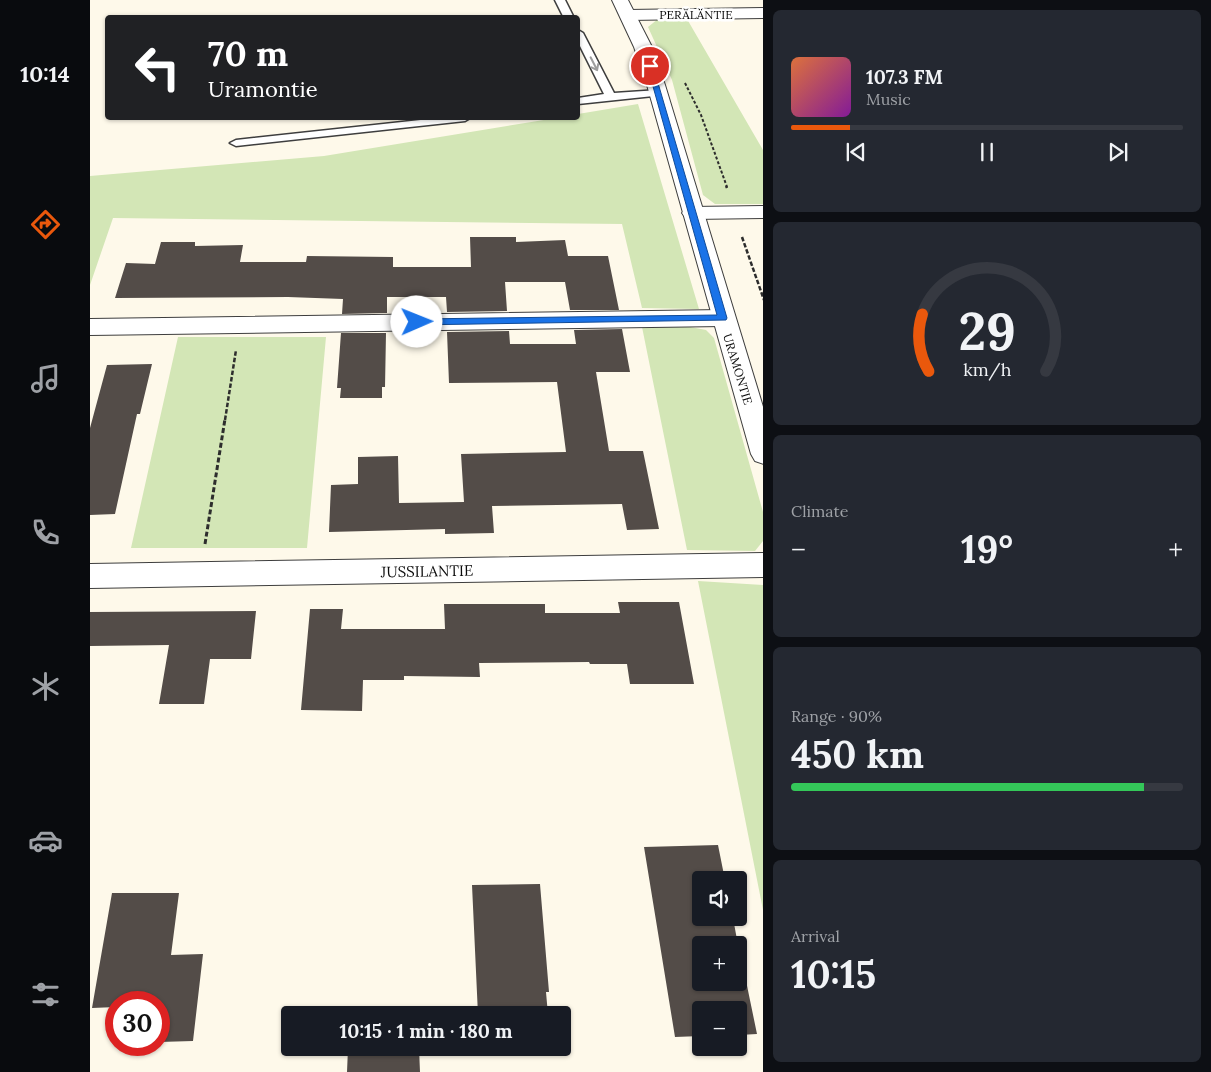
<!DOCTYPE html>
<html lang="en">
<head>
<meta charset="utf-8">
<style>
	:root { --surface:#171b24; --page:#242831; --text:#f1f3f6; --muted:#9ea1a6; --line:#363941; --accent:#ea580c }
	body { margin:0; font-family:Lora,serif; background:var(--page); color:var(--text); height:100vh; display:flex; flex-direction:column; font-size:19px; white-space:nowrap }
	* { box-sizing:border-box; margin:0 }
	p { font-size:16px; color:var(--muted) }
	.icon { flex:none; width:28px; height:28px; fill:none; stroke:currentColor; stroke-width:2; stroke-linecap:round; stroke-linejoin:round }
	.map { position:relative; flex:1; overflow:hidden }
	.sheet { display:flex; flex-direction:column; gap:10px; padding:10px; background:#0d0f14; width:448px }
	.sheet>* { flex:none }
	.top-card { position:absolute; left:15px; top:15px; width:475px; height:105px; border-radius:5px; box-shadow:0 1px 4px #0004; background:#202124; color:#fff; overflow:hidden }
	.controls { position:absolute; left:602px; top:871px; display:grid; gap:10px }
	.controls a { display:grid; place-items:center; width:55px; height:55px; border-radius:5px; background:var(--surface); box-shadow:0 1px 4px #0004; font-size:25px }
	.speed { position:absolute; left:15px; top:991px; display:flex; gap:10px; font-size:25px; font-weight:700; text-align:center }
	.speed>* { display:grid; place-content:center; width:65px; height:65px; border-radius:50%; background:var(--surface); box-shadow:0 1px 4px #0004; line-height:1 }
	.speed .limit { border:8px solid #d22; background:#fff; color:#111 }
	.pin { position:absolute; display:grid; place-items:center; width:42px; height:42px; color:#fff; margin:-21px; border:2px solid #fff; border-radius:50%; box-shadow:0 1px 5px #0007 }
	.me { position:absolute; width:55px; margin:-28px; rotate:89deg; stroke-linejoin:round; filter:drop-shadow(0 0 4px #0008) }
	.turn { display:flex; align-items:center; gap:18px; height:105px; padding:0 20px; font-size:22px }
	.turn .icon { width:65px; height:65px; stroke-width:2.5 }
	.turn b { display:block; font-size:35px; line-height:42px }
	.big { font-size:38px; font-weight:700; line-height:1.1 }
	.sheet .tile { flex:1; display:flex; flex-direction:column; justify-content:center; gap:8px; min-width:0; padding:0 18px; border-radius:8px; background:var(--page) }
	.sheet .dial { align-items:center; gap:0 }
	.dial svg { height:130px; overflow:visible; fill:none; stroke:var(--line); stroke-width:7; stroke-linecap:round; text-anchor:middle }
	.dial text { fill:var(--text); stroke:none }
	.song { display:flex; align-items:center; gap:15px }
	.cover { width:60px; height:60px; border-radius:8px; background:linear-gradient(135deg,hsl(20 70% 55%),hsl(290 70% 35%)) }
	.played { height:5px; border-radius:2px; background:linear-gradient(90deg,var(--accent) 15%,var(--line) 15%) }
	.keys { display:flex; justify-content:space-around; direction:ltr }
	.heat { display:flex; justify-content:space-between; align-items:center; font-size:28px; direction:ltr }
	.charge { height:8px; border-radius:4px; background:linear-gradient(90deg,#34c759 90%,var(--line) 0) }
	.trip { position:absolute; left:191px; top:1006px; width:290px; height:50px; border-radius:5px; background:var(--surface); box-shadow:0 1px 4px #0004; font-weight:700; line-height:50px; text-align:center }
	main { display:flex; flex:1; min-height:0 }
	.tab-bar { display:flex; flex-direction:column; width:90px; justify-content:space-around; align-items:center; background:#090b0e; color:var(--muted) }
	.tab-bar .icon { width:35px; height:35px }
	.tab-bar .active { color:var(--accent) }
	.tab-bar b { font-size:22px; color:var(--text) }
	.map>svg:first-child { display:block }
	.green { fill:#d3e6b6 }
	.building { fill:#534c48 }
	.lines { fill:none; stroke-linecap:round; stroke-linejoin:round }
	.service-casing { stroke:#3e3e3e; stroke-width:3 }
	.minor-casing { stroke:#3e3e3e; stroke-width:2 }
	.tertiary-casing { stroke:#3e3e3e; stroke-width:2 }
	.path-far2 { stroke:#2d2d2d; stroke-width:2; stroke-dasharray:3 2; stroke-linecap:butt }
	.path-far1 { stroke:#2d2d2d; stroke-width:2.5; stroke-dasharray:4.5 2; stroke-linecap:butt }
	.path { stroke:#2d2d2d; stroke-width:3; stroke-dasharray:5 2.5; stroke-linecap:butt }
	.service { fill:#fff; fill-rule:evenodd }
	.minor { fill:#fff; fill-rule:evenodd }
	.tertiary { fill:#fff; fill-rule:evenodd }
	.oneway { stroke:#9d9d9d }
	.route { fill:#1a73e8; stroke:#114b97 }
	.labels { text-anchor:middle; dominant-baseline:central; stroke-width:5; stroke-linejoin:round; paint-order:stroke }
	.far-street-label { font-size:12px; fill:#0b0b0b; stroke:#fff }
	.street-label { font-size:15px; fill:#0b0b0b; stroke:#fff }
</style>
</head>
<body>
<main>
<nav class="tab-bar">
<b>10:14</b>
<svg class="icon active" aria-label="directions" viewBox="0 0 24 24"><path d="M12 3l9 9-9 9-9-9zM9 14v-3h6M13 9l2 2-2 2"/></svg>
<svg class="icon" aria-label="music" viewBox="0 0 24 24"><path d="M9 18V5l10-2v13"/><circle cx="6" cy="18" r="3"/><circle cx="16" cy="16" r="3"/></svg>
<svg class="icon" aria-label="phone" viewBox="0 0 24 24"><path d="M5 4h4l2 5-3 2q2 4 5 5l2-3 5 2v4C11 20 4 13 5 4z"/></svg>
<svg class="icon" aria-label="climate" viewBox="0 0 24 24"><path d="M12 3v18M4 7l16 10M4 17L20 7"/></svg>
<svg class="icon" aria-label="car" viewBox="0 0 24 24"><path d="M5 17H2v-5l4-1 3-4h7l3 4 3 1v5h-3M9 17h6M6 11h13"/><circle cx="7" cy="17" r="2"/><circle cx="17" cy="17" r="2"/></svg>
<svg class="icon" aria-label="filters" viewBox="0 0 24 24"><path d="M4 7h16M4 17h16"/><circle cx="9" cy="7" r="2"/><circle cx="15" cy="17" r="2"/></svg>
</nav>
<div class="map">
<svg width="674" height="1072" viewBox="0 0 674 1072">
	<rect width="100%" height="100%" fill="#fef9ea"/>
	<path class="green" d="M568,19h29l76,131v54h-48l-12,-9 -31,-115 -24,-53z
		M548,104l61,205 -57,-1 -20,-84 -509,-6 -23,67v-109l234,-20 232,-38h22v-4z
		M595,326l21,4 8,8 49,174v29l-8,10 -68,-1 -45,-223z
		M88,337h148l-19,211h-176z
		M608,581l65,4v325z"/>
	<path class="building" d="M380,237h46v5l49,-2 3,16h40l11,54h-49l-5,-28h-60l2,29 -60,1 -1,-15h-59v16l-45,1 1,-15 -55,-2 -173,1 11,-35 29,1 6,-22h34v4l48,-1 -3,17h66l1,-6 86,1v10h78z
		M532,329l8,43h-34l13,79h34l16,78 -32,1 -5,-26 -130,2 2,27 -49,1v-5l-116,3 2,-47 27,-1v-27l40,-1 1,47 65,-1 -3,-48 105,-2 -9,-70 -108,1 -2,-51 62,-1 1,13h66l-2,-14z
		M251,333h45l-1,54h-3v11h-42l1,-10h-4z
		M62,364l-12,50h-3l-22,100 -25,1v-87l17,-63z
		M528,602h61l15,82h-64l-3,-20h-37l-1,-2 -110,1 1,14 -76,-1v4h-41l-1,31 -61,-1 9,-101h33l-2,20h104l-1,-25h101v9h75z
		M166,611l-5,48h-41l-6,45h-45l10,-59 -79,1v-34z
		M628,845l7,35h-24v38h32l5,27h-37v37h38v-35l18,87 -18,1v-25h-38v26l-26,1 -31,-190z
		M450,884l9,108h-3l2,23h-70l-6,-130z
		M22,893h67l-8,62 32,-1 -10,87 -34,1v-40h-43v5l-24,1z
		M329,1007v8h-70v-7z
		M258,1048h71l1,24h-73z"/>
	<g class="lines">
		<defs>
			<path id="service" d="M465,0h10l9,18h-10z
				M488,30l5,3 31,60 45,-3 5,3 -1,2 -85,9v-6l26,-4 -26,-52z
				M349,118h31l-5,3 -229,25 -6,-3 6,-3z"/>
			<path id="minor" d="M674,8v10l-136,2 -8,-5 8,-5z
				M674,206v12l-72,1 -7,-2 -3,-4 3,-4 7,-2z
				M633,310l8,3 3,5 -3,5 -8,3 -633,9v-16z
				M674,553v24l-674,11v-24z"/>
			<path id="tertiary" d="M522,0h16l24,47 13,38 99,325v54l-9,-3 -4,-7 -104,-369 -13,-38z"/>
		</defs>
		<use href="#service" class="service-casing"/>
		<use href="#minor" class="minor-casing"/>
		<use href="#tertiary" class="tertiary-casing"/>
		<path class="path-far2" d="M595,83l16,32 26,72"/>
		<path class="path-far1" d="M636,186l1,2
			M652,237l22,63
			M135,420l11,-70"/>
		<path class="path" d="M115,544l20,-125"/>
		<use href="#service" class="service"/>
		<use href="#minor" class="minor"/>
		<use href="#tertiary" class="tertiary"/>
	</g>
	<defs><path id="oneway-shaft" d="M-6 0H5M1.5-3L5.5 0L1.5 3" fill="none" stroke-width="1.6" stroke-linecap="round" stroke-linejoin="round" transform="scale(1.25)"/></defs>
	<use class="oneway" href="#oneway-shaft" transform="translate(504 64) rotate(63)"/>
	<path class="route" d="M557,65l6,1 74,252 -1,2 -312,5v-5l3,-1 300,-4z"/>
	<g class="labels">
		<g class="far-street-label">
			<text x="606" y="14">PERÄLÄNTIE</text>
			<text transform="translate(648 369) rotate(73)">URAMONTIE</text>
		</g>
		<g class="street-label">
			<text transform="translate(337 571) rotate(-1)">JUSSILANTIE</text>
		</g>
	</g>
</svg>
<div class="controls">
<a><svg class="icon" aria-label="sound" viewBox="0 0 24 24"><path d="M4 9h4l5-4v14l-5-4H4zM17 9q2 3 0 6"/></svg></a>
<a>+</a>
<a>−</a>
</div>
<div class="speed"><div class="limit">30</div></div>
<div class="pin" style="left:560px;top:66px;background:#d93025"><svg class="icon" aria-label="arrive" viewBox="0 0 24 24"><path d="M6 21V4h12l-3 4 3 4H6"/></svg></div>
<svg class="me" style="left:327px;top:322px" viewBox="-20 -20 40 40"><circle r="19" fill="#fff"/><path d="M0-13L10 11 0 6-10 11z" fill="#1a73e8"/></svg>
<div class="trip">10:15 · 1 min · 180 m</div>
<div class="top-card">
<div class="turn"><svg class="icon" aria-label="left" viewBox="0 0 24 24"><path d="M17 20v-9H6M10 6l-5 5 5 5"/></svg><div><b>70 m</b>Uramontie</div></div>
</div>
</div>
<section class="sheet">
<div class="tile">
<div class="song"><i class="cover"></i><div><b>107.3 FM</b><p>Music</p></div></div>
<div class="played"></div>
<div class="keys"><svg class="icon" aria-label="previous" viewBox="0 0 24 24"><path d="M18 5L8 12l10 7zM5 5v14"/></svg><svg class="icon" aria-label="pause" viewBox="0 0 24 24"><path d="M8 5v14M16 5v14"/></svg><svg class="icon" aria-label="next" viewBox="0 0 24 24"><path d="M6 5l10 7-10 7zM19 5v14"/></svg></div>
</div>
<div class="tile dial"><svg viewBox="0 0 100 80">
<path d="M14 69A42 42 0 1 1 86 69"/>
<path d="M14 69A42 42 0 0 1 10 34" stroke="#ea580c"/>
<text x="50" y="56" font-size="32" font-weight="700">29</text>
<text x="50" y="72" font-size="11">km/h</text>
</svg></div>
<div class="tile"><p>Climate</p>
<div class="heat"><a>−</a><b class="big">19°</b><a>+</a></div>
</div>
<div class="tile"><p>Range · 90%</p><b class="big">450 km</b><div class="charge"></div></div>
<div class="tile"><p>Arrival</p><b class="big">10:15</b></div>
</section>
</main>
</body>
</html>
